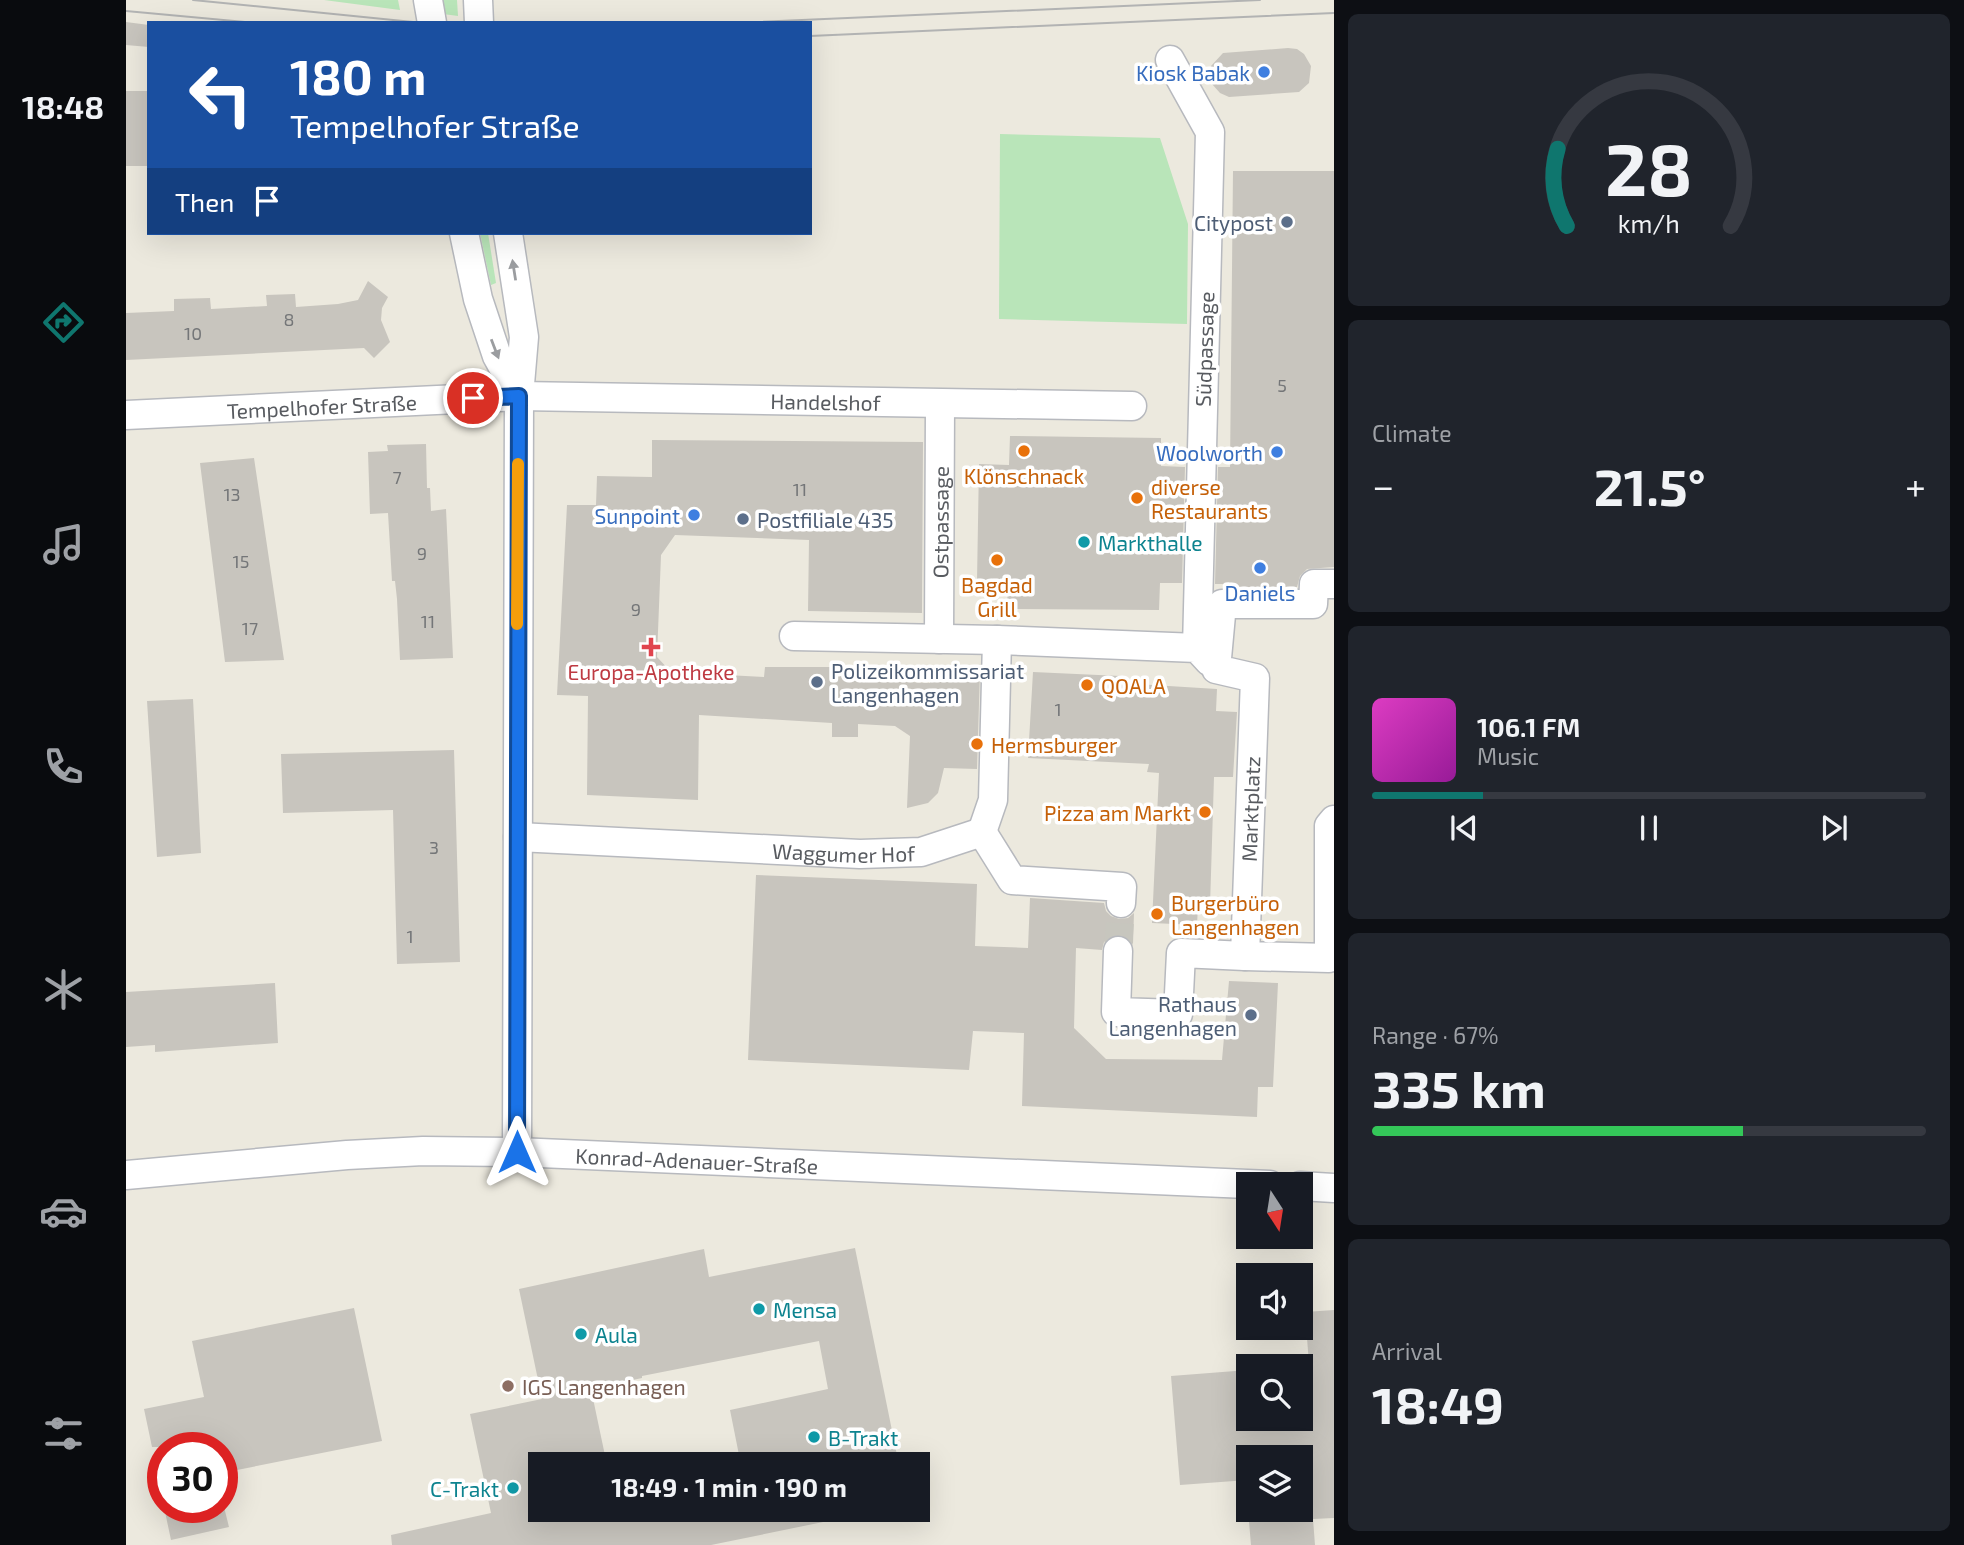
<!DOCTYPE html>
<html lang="en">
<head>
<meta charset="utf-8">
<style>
	:root { --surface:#171b24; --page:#20242c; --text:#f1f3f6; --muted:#9ea1a6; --line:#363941; --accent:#0f766e }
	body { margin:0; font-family:"Exo 2",sans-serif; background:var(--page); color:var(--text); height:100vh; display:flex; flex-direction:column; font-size:26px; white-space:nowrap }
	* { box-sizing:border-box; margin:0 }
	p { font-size:23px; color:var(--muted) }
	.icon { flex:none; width:38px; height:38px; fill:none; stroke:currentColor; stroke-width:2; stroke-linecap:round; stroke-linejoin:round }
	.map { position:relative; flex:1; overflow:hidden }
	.side { display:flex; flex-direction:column; gap:14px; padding:14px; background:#0d0f14; width:630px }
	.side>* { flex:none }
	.banner { position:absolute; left:21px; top:21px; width:665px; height:214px; border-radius:0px; box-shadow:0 7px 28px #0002; background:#1a4fa0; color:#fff; overflow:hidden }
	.needle { width:46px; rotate:168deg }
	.fabs { position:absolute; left:1110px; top:1172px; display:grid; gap:14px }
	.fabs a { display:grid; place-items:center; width:77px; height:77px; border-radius:0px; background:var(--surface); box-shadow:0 7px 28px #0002; font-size:35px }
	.speed { position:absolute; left:21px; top:1432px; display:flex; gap:14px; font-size:35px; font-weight:700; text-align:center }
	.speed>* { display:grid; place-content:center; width:91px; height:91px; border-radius:50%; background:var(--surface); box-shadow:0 7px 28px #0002; line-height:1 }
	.speed .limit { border:10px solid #d22; background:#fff; color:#111 }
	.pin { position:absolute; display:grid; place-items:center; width:60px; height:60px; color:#fff; margin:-30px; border:4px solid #fff; border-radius:50%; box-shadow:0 2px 7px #0007 }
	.me { position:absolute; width:77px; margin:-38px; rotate:0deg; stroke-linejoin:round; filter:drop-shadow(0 0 5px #0008) }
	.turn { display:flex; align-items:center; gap:24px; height:147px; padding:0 28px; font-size:32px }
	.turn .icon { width:91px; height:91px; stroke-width:2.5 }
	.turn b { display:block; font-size:49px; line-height:60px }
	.then { display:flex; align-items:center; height:66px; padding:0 28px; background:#0003; gap:14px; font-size:26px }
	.big { font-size:52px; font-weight:700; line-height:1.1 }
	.side .tile { flex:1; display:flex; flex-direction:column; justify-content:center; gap:10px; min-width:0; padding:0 24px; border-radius:10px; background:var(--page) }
	.side .dial { align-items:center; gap:0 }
	.dial svg { height:182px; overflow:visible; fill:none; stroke:var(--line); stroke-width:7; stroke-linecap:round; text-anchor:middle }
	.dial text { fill:var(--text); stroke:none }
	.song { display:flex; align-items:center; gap:21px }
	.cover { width:84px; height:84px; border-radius:10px; background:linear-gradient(135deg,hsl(310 70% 55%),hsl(300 70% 35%)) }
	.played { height:7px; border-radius:4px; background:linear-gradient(90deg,var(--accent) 20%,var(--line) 20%) }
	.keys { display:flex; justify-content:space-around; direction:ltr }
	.heat { display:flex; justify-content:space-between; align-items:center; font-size:38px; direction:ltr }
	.charge { height:10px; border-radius:5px; background:linear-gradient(90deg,#34c759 67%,var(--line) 0) }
	.trip { position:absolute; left:402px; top:1452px; width:402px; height:70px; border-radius:0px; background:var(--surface); box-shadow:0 7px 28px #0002; font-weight:700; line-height:70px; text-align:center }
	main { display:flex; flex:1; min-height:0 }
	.tabs { display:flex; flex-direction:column; width:126px; justify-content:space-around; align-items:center; background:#090b0e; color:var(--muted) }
	.tabs .icon { width:49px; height:49px }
	.tabs .on { color:var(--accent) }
	.tabs b { font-size:32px; color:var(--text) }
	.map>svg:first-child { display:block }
	.green { fill:#b9e5b9 }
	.building { fill:#c8c5be }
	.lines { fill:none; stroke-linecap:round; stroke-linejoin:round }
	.street-tunnel { stroke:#c7c6be; stroke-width:28; stroke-dasharray:28 14; stroke-linecap:butt }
	.street-casing { stroke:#b7b9be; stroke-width:31 }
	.street { stroke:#fff; stroke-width:28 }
	.tram { stroke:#b2b3b3; stroke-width:2 }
	.oneway { fill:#9b9da0 }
	.route-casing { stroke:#114b97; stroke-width:18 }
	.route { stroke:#1a73e8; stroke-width:12 }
	.slow { stroke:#f59e0b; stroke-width:12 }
	.shop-dot { fill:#3f7fe0; stroke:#fff; stroke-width:2.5 }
	.service-dot { fill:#5c6f8a; stroke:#fff; stroke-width:2.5 }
	.food-dot { fill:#e8710a; stroke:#fff; stroke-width:2.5 }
	.culture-dot { fill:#0f9aa8; stroke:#fff; stroke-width:2.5 }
	.health-dot { fill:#e0444e; stroke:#fff; stroke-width:2.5 }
	.education-dot { fill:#8d6e63; stroke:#fff; stroke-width:2.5 }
	.labels { text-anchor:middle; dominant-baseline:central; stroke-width:7; stroke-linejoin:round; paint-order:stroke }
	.number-label { font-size:18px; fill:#747678 }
	.shop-label { font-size:21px; fill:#366cbe; stroke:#fff; text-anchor:end }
	.service-label { font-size:21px; fill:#4e5e75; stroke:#fff; text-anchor:end }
	.street-label { font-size:21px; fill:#585b60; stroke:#fff }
	.food-label { font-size:21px; fill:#c56008; stroke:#fff; text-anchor:start }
	.culture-label { font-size:21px; fill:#0d838f; stroke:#fff; text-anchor:start }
	.health-label { font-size:21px; fill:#be3a42; stroke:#fff }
	.education-label { font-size:21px; fill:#785e54; stroke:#fff; text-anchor:start }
</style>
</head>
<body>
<main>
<nav class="tabs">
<b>18:48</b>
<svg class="icon on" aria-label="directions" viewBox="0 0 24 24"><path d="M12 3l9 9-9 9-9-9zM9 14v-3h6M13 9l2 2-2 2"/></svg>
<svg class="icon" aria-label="music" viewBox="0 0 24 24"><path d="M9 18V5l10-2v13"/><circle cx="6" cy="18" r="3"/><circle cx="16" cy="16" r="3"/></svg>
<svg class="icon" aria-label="phone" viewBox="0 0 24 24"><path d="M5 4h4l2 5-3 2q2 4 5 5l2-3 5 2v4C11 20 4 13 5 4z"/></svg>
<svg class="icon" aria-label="climate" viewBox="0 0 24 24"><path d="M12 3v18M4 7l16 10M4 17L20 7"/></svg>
<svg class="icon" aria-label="car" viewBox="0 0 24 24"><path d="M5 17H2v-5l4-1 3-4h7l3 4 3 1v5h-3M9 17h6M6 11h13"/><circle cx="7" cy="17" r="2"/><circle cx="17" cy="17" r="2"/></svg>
<svg class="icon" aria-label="filters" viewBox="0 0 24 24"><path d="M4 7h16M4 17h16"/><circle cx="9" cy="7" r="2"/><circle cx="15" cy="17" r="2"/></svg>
</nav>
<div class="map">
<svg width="1208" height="1545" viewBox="0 0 1208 1545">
	<rect width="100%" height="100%" fill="#ece9de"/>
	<path class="green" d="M198,0h74l2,10z
		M316,0h15l1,16 -15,-2z
		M874,134l160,4 28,86 -1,100 -188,-5z
		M354,233h8l8,50 -5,2z"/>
	<path class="building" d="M0,22l23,3v22l-23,-2z
		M1162,48l9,1 7,5 7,12 -2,17 -10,9 -70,5 -9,-4 -8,-9 -3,-10 2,-8 12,-13z
		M0,91h23v75h-23z
		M1107,171h101v396l-27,2 -7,7 -3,11h-68v-3h-14l3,-117h12z
		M242,281l20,16 -6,11 -1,12 9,22 -16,16 -10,-10 -238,12v-47l48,-2v-12l36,-1 1,11 56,-3 -1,-11 29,-1 1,13 42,-3 20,-4z
		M884,436l151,2v28l24,1 -3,116h-22l-1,27 -152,-1 1,-28h-31l2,-117 30,1z
		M526,440l271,2 -1,171 -114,-2 1,-71 -134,-5 -14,20 -4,102 14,15 93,5 1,-10h64l41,2v11l60,3 1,-14 49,2 -3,98 -33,-1 -6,25 -10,10 -21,5 3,-72 -15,-10 -37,-2v13h-26v-14l-133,-8 -1,85 -111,-5 1,-99 -31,-1 10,-190h29l1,-29 55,1z
		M300,444l1,44h3l1,23 15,-2 7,149 -53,2 -3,-61 -2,-18h-3l-4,-68 -18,1 -2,-62 20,-1 -1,-6z
		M128,458l30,202 -59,2 -25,-199z
		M907,672l87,4v7l97,6 -1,22 21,1 -4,65h-19l-4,129 -12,-1 -1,20 -45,-2 7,-150 -12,-1 2,-8 -121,-6z
		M67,699l8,154 -44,4 -10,-156z
		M328,750l6,212 -63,2 -4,-154 -110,3 -2,-59z
		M630,875l221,9 -2,62 53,2 2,-50 74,5 2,8 5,5 8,3 9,-1 6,-5 -1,31 -6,-7 -9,-3 -8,3 -6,5 -2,8 -26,-2 -2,80 32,31 116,1 7,-79 49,2 -5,104h-15l-1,30 -235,-11 2,-73 -51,-2 -4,39 -221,-10z
		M149,983l3,60 -123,9v-7l-29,2v-55z
		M729,1248l44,217h-158l-11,-55 98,-21 -9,-48 -177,35v2l-51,11 16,76h-66v45h75l1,5 25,-5h185l1,11 -117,24h-319l-1,-10 100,-22 -21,-99 72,-15 -23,-110 185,-40 5,28z
		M228,1308l28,133 -160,32v-26h-70l-8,-38 60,-12 -12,-56z
		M1208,1310v208l-21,1 2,26h-64l-3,-35h52v-52h-52v22l-68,5 -9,-109 77,-6v49h52v-54l9,-1 -4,-52z
		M38,1507h60l5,20 -58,13z"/>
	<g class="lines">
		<path class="street-tunnel" d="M992,951l3,-48"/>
		<defs>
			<g id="street">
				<path d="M302,0l4,23"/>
				<path d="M352,0l1,23"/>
				<path d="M1044,60l40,72 -13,516"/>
				<path d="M338,233l14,66 19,57 22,40"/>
				<path d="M382,233l16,104 -5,59 -2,756"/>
				<path id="s1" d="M0,415l393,-19 613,10"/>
				<path d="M1208,584h-20l-1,20h-91l-6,65 39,9 -10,278 84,2v-132l5,-6"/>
				<path d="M668,636l203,4 200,8 12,13"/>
				<path id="s2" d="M813,639l1,-235"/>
				<path d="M856,832l11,-32 4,-160"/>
				<path d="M856,832l30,48 110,7 -1,16"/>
				<path id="s3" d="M392,837l342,17 61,-2 61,-20"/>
				<path d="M992,951l-2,61 62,2 3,-61 64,3"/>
				<path id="s4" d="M0,1175l221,-20 76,-4 94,1 753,33"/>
				<path d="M1174,1186l34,2"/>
			</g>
		</defs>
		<use href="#street" class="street-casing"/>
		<use href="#street" class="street"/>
		<path class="tram" d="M67,0l230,23
			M0,11l130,12
			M610,23l524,-23
			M684,36l524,-23"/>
	</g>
	<defs><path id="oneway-solid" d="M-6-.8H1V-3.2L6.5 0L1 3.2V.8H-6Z" transform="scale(1.75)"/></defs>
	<g class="oneway">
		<use href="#oneway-solid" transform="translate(388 270) rotate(-99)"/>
		<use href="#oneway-solid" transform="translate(369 349) rotate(69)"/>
	</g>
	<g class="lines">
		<defs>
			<path id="route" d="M347,398l46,-2 -2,756"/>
		</defs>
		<use href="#route" class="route-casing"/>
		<use href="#route" class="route"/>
		<path class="slow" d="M391,624l1,-160"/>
	</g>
	<g class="shop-dot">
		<circle cx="1138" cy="72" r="7"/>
		<circle cx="1151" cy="452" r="7"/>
		<circle cx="568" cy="515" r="7"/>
		<circle cx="1134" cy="568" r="7"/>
	</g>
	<g class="service-dot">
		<circle cx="1161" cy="222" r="7"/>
		<circle cx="617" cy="519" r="7"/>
		<circle cx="691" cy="682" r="7"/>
		<circle cx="1125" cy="1015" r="7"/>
	</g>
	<g class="food-dot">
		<circle cx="898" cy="451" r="7"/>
		<circle cx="1011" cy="498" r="7"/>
		<circle cx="871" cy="560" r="7"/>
		<circle cx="961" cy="685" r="7"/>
		<circle cx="851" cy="744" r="7"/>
		<circle cx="1079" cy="812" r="7"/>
		<circle cx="1031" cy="914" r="7"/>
	</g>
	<g class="culture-dot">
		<circle cx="958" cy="542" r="7"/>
		<circle cx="633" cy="1309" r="7"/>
		<circle cx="455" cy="1334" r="7"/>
		<circle cx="688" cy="1437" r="7"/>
		<circle cx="387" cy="1488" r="7"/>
	</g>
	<path class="health-dot" d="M521.5 636.5h7v7h7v7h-7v7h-7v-7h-7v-7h7z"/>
	<circle class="education-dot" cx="382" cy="1386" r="7"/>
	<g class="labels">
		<g class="number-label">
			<text x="163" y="319">8</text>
			<text x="67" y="333">10</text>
			<text x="1156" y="385">5</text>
			<text x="271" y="477">7</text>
			<text x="674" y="489">11</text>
			<text x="106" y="494">13</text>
			<text x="296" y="553">9</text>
			<text x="115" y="561">15</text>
			<text x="510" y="609">9</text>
			<text x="302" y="621">11</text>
			<text x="124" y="628">17</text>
			<text x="932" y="709">1</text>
			<text x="308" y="847">3</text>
			<text x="284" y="936">1</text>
		</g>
		<g class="shop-label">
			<text x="1124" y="72">Kiosk Babak</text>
			<text x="1137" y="452">Woolworth</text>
			<text x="554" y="515">Sunpoint</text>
			<text x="1134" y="592" text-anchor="middle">Daniels</text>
		</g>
		<g class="service-label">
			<text x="1147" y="222">Citypost</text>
			<text x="631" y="519" text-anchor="start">Postfiliale 435</text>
			<text x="705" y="670" text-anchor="start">Polizeikommissariat<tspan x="705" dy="24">Langenhagen</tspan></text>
			<text x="1111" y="1003">Rathaus<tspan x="1111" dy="24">Langenhagen</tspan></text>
		</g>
		<g class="street-label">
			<text transform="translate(1078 349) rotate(-88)">Südpassage</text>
			<text stroke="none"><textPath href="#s1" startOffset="700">Handelshof</textPath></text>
			<text stroke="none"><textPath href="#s1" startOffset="196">Tempelhofer Straße</textPath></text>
			<text stroke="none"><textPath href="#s2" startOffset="117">Ostpassage</textPath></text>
			<text transform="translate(1124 809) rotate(-88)">Marktplatz</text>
			<text stroke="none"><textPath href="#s3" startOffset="326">Waggumer Hof</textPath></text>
			<text stroke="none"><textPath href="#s4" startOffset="572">Konrad-Adenauer-Straße</textPath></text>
		</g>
		<g class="food-label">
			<text x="898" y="475" text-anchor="middle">Klönschnack</text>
			<text x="1025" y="486">diverse<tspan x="1025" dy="24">Restaurants</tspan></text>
			<text x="871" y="584" text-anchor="middle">Bagdad<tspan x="871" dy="24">Grill</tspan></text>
			<text x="975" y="685">QOALA</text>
			<text x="865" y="744">Hermsburger</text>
			<text x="1065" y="812" text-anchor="end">Pizza am Markt</text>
			<text x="1045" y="902">Burgerbüro<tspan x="1045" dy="24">Langenhagen</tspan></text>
		</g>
		<g class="culture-label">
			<text x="972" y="542">Markthalle</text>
			<text x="647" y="1309">Mensa</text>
			<text x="469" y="1334">Aula</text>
			<text x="702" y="1437">B-Trakt</text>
			<text x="373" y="1488" text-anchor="end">C-Trakt</text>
		</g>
		<g class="health-label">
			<text x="525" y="671">Europa-Apotheke</text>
		</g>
		<g class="education-label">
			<text x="396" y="1386">IGS Langenhagen</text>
		</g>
	</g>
</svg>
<div class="fabs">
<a><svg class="needle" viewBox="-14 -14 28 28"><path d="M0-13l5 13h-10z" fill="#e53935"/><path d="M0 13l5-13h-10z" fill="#9ea1a6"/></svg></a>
<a><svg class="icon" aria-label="sound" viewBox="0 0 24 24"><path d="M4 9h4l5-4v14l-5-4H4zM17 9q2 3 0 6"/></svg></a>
<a><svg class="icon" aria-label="search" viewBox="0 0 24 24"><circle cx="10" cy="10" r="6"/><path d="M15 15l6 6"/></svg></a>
<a><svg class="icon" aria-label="layers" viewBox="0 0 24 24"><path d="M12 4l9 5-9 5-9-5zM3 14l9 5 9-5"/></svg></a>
</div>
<div class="speed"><div class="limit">30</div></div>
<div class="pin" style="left:347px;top:398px;background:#d93025"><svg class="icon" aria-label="arrive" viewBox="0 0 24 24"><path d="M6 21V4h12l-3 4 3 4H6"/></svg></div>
<svg class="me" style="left:391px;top:1152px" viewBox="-20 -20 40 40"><path d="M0-17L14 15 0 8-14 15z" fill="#1a73e8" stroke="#fff" stroke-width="4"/></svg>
<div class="trip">18:49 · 1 min · 190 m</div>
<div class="banner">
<div class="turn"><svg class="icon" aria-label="left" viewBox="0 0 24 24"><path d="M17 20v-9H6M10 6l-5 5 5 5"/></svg><div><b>180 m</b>Tempelhofer Straße</div></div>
<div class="then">Then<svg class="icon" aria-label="arrive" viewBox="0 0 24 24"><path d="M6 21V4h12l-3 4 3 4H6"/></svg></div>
</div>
</div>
<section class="side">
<div class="tile dial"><svg viewBox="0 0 100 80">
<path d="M14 69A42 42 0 1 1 86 69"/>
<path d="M14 69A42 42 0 0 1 10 35" stroke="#0f766e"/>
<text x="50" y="56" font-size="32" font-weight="700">28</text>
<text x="50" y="72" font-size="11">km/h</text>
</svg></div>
<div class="tile"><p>Climate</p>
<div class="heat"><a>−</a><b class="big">21.5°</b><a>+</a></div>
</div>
<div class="tile">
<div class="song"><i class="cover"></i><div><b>106.1 FM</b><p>Music</p></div></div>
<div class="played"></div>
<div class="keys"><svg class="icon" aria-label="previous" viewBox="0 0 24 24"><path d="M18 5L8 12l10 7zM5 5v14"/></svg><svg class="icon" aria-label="pause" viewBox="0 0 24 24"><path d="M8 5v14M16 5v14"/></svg><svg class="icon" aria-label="next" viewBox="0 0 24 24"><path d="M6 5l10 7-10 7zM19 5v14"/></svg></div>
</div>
<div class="tile"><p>Range · 67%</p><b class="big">335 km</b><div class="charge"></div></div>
<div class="tile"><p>Arrival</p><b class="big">18:49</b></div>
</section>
</main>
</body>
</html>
